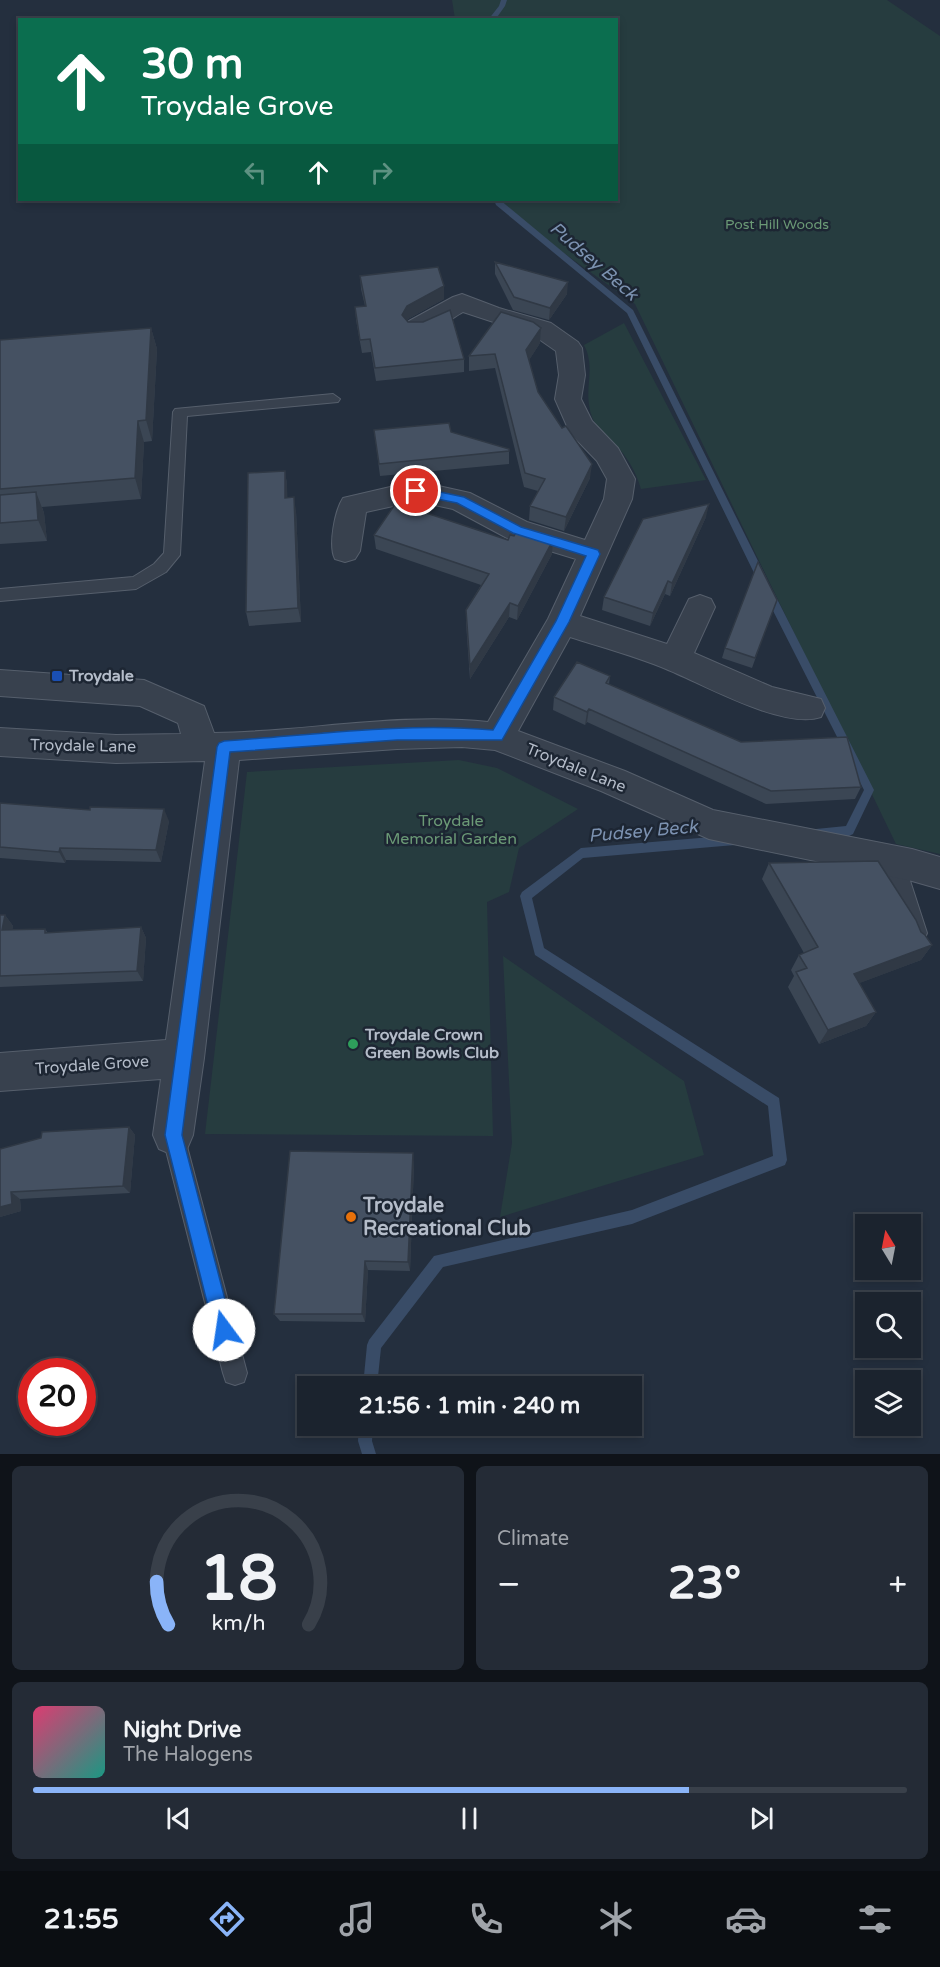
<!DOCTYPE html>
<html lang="en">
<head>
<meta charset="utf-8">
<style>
	:root { --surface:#1b232e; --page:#242b36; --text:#f1f3f6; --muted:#a0a4aa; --line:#39404a; --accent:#8ab4f8 }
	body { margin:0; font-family:"Varela Round",sans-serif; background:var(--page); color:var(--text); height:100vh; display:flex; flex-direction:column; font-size:22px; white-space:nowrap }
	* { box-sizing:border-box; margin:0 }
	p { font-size:20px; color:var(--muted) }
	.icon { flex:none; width:33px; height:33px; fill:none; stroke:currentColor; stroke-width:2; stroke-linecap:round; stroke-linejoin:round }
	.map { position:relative; height:1454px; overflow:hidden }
	.side { display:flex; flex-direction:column; gap:12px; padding:12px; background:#0f1319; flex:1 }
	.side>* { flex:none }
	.hud { position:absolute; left:18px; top:18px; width:600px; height:183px; border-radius:0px; box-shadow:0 3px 9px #0003,0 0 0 2px var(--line); background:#0b6e4f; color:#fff; overflow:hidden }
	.needle { width:39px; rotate:350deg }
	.controls { position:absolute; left:855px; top:1214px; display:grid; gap:12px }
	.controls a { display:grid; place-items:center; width:66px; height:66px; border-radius:0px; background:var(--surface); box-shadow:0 3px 9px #0003,0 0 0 2px var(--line); font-size:30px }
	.speed { position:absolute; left:18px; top:1358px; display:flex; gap:12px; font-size:30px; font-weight:700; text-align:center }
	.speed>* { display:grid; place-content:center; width:78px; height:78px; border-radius:50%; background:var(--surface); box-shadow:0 3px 9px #0003,0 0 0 2px var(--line); line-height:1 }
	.speed .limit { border:9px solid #d22; background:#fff; color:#111 }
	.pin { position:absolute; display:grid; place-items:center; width:51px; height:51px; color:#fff; margin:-26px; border:3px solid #fff; border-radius:50%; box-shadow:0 2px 6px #0007 }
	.me { position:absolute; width:66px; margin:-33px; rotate:346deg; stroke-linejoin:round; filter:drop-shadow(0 0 4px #0008) }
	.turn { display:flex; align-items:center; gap:21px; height:126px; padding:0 24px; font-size:27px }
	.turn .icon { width:78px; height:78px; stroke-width:2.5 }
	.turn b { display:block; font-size:42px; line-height:51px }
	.lanes { display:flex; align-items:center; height:57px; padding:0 24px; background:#0003; justify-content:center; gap:30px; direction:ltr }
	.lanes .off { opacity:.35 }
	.big { font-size:45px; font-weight:800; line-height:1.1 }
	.side .tile { flex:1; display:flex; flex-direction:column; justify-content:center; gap:9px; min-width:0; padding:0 21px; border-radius:9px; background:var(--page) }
	.side .dial { align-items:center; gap:0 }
	.dial svg { height:156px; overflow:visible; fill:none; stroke:var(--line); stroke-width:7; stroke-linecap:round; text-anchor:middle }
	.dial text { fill:var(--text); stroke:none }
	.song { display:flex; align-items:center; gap:18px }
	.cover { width:72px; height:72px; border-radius:9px; background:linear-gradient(135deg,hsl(340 70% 55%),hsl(170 70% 35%)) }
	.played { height:6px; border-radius:3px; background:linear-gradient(90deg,var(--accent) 75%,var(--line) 75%) }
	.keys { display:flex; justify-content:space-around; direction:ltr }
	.heat { display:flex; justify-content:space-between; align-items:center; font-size:33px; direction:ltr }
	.side .tiles { flex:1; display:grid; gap:12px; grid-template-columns:1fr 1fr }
	.tile:last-child { grid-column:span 2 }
	.trip { position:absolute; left:297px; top:1376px; width:345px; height:60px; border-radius:0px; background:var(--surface); box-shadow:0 3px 9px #0003,0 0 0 2px var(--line); font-weight:800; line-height:60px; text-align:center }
	.tabs { display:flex; height:96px; justify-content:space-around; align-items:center; background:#0b0e12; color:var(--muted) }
	.tabs .icon { width:42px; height:42px }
	.tabs .selected { color:var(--accent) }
	.tabs b { font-size:27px; color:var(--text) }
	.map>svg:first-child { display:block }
	.green { fill:#263c3f }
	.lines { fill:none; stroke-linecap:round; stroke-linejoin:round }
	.stream { fill:#394c67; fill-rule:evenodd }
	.lane-casing { stroke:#565f6c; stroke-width:2 }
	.street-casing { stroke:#565f6c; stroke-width:2 }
	.lane { fill:#38414e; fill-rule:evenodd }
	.street { fill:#38414e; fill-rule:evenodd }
	.wall { fill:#3b4654 }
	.shaded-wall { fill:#303945 }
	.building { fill:#455162; stroke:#303945; stroke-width:1.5 }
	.route { fill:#1a73e8; stroke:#114b97; stroke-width:1.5 }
	.transit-dot { fill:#1a4fb4; stroke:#1d2633; stroke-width:2 }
	.leisure-dot { fill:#2e9e5b; stroke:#1d2633; stroke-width:2 }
	.food-dot { fill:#e8710a; stroke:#1d2633; stroke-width:2 }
	.labels { text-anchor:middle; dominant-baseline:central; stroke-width:5; stroke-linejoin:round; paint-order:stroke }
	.far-park-label { font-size:14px; fill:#6b9a76; stroke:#1d2633 }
	.poi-label { font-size:16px; font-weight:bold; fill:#b4bcc9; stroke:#1d2633; text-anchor:start }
	.street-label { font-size:16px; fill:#b4bcc9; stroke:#1d2633 }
	.park-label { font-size:16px; fill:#6b9a76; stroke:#1d2633 }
	.water-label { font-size:18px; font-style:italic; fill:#7c92b1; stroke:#1d2633 }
	.near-poi-label { font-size:20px; font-weight:bold; fill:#b4bcc9; stroke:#1d2633; text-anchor:start }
</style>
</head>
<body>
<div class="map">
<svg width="940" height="1454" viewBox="0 0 940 1454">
	<rect width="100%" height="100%" fill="#242f3e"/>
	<path class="green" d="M452,0h435l53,36v818l-44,-10 -261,-540 -105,-75 -34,-29h120v-180l-161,-1z
		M624,323l82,157 -65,9c-5,-17 -13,-31 -25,-44 -8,-8 -20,-17 -24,-28 -10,-28 5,-47 -8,-72z
		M459,760l38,8 81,41 -59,39 -10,44 -22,10 6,234 -288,-2 42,-362z
		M503,956l181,125 20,74 -204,62 12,-74z"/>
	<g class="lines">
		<path class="stream" d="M501,0h6l-2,6 -10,14h-7l11,-14z
			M494,200h6l133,110 134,269 -2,3 -3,1 -5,-4 -130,-266 -131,-108z
			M769,589l5,4 100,197 -21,44 -4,2 -33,3 -4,-2 -2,-3 2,-3 4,-2 30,-3 18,-36 -100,-197z
			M735,835l4,2 2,3 -2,3 -4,2 -152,13 -51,40 12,50 235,150 8,62 -2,5 -153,59 -189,43 -62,81 -4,38h-14l4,-41 2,-5 65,-84 198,-46 141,-54 -5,-50 -233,-151 -15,-59 2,-4 59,-44z
			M359,1425h14l-1,16 4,13h-14l-4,-13z"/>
		<defs>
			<path id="lane" d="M333,394l7,5 -2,3 -151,14 -7,139 -14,17 -30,17 -136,12v-12l133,-12 21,-13 10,-11 9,-141 2,-3z
				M894,853l7,3 3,6 23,71 -3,7 -7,2 -7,-2 -3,-7 -23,-71 3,-6z
				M173,1124l8,3 3,8 63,238 -3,9 -9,3 -9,-3 -3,-9 -61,-238 3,-8z"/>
			<path id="street" d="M462,294l37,14 52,15 27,19 4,6 3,27 -4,24 11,22 26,27 17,31 -3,20 -52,117 87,28 22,-45 11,-4 11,4 4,8 -21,46 78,34 49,12 4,9 -4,9c-38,13 -118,-33 -155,-48 -31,-13 -65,-22 -96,-32l-52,94 107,40 88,39 199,39 28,8v32l-28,-8 -203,-42 -108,-48 -106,-41 -33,-3 -65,2 -158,11 -35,298 -11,77 -6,14 -14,6 -14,-6 -6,-14 8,-56 -161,12v-38l166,-13 39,-279 -89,2 -116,-7v-28l116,7 65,-1 -3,-11 -38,-17 -140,-10v-26l144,10 60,26 10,27c91,-1 184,-21 274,-11l60,-103 28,-60 -69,-21 -54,-29 -37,-8 -50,11 -6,39 -5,8 -10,3 -10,-3c-7,-13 0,-49 8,-61l73,-17 54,12 57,29 58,18 19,-41 3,-20 -10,-18 -27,-28 -15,-34 4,-24 -3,-24 -23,-16 -70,-23c-16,9 -35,26 -54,21l-4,-6 4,-6 44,-24z"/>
		</defs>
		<use href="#lane" class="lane-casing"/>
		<use href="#street" class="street-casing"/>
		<use href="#lane" class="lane"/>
		<use href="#street" class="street"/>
	</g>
	<path class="wall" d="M495,262l72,32 -18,26 -36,-10 -18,-36z
		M360,276l84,23 -36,20 -1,2 57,38v13l-88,9 -5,-29 -9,1 -6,-33 -1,-13 10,-1 -4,-17z
		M151,328l6,21 -5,92 -8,1 -3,57 -99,8 2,6 3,28 -47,3v-204z
		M541,328l-1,15 -11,17 9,32 52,86 -26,53 -35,-11 1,-14 8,-15 -14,-4 -29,-119 -26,3v-15z
		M374,430l77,2 58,17v15l-129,12z
		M285,471l2,14v12l9,14 5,111 -52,4 -3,-14z
		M706,517l-36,79 -5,-2 -15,32 -48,-16 2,-13z
		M374,535l178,19 -35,66 -8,-3 -39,62 -4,-56v-13l15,-25 -105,-36z
		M773,610l-21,58 -30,-10 3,-10z
		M610,676l-1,8 132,58 120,45 -6,12 -89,5 -179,-82 -2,3 -32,-15 1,-13z
		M0,803l169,18 -8,41 -95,-2 -1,3 -65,-5z
		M769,863l152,69 11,13 -11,15 -62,23 17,29 -10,14 -47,18 -31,-57 6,-11 -3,-6 8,-15 5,-2 -42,-74z
		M0,915h5l8,11 -1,4 33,-1 3,4 93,-6 5,11 -3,43 -143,6z
		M129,1127l6,8 -5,58 -110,6 1,12 -21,6v-68z
		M414,1164l-4,107 -42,-1 -3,52 -85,-1 -6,-7z"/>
	<path class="shaded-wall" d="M568,282l-1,12 -18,26 1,-12z
		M444,286v13l-36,20 -5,9 -1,-13 5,-9z
		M151,328l6,21 -5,92 -6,-21z
		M541,328l-1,15 -14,22v-15z
		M138,421l6,21 -3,57 -6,-21z
		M592,464l-2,14 -26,53 2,-14z
		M285,471l2,14 1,27 -3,-14z
		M36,492l8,21 3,28 -9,-21z
		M294,497l2,14 5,111 -3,-14z
		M709,504l-3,13 -36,79 2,-13z
		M553,540l-1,14 -35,66 1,-14z
		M668,581l-3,13 -15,32 3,-13z
		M510,603l-1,14 -39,62v-13z
		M589,709l-2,13 -2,3 2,-13z
		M164,809l5,12 -8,41 -5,-12z
		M60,848l6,12 -1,3 -6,-11z
		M5,915l8,11 -3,15 -8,-11z
		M141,927l5,11 -3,43 -6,-10z
		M932,945l-11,15 -77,29 10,-15z
		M876,1012l-10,14 -47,18 9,-14z
		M129,1127l6,8 -5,58 -7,-7z
		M413,1153l1,11 -4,107 -2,-9z
		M11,1192l9,7 1,12 -21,6v-10z
		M365,1261l3,9 -3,52 -3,-8z"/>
	<path class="building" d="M495,262l73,20 -18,26 -36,-11z
		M438,267l6,19 -37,20 -5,9 6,7h15l27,-12 14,49 -89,9 -5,-29 -10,1 -5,-33 11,-1 -6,-30z
		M501,312l32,10 8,6 -15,22 12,42 24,36 4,-2 26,38 -26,53 -36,-11 15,-27 -20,-6 -30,-119 -26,2z
		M151,328l-5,92 -8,1 -3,57 -135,11v-149z
		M449,423l2,9 58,17v2l-130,13 -5,-34z
		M285,471v27l9,-1 4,111 -52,4 2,-139z
		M36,492l2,28 -38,3v-28z
		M396,503l112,37 2,-5 4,1 4,-7 35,11 -35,66 -8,-3 -40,63 -4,-56 23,-36 -115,-39z
		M709,504l-37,79 -4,-2 -15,32 -49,-16 39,-78z
		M758,562l19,38 -22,58 -30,-10z
		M577,662l33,14 -4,7 135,59 106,-5 14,50 -90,4 -182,-82 -2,3 -33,-15z
		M0,803l90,7v-3l74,2 -8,41 -96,-2 -1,4 -59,-5z
		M878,861l38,59 5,12 4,3 7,10 -78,29 22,38 -48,18 -32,-58 11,-4 -8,-13 19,-8 -49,-84z
		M0,915h5l-3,15 43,-1v4l96,-6 -4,44 -137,5z
		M129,1127l-6,59 -112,6 1,12 -12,3v-58l41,-11 1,-6z
		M290,1151l123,2 -5,109 -43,-1 -3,53h-88z"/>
	<path class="route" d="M416,487l48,10 57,30 77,23 2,4 -31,68 -67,118h-105l-167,12 -48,383 51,195 -3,7 -6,2 -7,-2 -3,-7 -49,-195 52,-388 2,-4 5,-2c89,-6 181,-19 269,-11l63,-109 30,-65 -73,-23 -56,-30 -45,-9 -2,-3z"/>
	<rect class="transit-dot" x="51" y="670" width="12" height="12" rx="3"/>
	<circle class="leisure-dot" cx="353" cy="1044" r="6"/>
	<circle class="food-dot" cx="351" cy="1217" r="6"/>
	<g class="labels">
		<g class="far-park-label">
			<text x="777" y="224">Post Hill Woods</text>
		</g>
		<g class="poi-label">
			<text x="69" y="676">Troydale</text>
			<text x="365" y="1035">Troydale Crown<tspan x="365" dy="18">Green Bowls Club</tspan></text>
		</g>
		<g class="street-label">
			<text transform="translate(83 746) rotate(1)">Troydale Lane</text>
			<text transform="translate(576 768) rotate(22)">Troydale Lane</text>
			<text transform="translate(92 1065) rotate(-4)">Troydale Grove</text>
		</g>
		<g class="park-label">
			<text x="451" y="821">Troydale<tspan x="451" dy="18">Memorial Garden</tspan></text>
		</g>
		<g class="water-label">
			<text transform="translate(594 261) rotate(41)">Pudsey Beck</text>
			<text transform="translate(643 831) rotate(-5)">Pudsey Beck</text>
		</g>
		<g class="near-poi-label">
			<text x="363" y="1206">Troydale<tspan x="363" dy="23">Recreational Club</tspan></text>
		</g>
	</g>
</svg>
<div class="controls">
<a><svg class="needle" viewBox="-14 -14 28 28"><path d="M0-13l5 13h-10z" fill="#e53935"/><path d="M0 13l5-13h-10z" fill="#a0a4aa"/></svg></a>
<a><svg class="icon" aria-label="search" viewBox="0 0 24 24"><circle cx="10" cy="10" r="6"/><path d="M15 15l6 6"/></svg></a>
<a><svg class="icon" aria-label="layers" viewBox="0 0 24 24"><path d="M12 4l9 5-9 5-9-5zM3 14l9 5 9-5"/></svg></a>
</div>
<div class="speed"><div class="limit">20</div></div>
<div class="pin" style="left:416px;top:491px;background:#d93025"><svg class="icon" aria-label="arrive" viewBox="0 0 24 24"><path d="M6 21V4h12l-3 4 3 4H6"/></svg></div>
<svg class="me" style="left:224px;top:1330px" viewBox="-20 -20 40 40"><circle r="19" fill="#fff"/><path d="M0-13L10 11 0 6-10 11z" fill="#1a73e8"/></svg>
<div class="trip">21:56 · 1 min · 240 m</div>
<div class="hud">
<div class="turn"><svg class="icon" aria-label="ahead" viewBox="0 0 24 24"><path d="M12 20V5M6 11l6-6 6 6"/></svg><div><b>30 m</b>Troydale Grove</div></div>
<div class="lanes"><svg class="icon off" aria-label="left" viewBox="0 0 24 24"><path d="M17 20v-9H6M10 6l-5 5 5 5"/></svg><svg class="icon" aria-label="ahead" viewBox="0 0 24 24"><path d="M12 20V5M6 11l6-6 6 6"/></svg><svg class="icon off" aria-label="right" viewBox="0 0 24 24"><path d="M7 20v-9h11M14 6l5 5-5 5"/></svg></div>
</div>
</div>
<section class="side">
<div class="tiles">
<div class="tile dial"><svg viewBox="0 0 100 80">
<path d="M14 69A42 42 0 1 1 86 69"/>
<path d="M14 69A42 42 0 0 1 8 47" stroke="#8ab4f8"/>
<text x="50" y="56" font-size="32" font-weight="700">18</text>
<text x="50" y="72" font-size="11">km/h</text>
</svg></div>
<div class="tile"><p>Climate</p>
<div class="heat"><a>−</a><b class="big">23°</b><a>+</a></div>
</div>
<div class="tile">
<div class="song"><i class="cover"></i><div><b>Night Drive</b><p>The Halogens</p></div></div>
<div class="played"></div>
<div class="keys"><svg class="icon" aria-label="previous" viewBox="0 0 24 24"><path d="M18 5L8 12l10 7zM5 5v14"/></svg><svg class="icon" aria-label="pause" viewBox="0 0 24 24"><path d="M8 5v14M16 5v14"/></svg><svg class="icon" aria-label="next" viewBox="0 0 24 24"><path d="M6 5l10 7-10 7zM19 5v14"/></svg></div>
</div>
</div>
</section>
<nav class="tabs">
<b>21:55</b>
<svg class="icon selected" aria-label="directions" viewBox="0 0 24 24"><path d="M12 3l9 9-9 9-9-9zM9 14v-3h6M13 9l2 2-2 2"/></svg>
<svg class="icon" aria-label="music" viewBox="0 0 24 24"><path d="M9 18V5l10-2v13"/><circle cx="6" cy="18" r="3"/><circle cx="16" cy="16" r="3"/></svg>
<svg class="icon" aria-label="phone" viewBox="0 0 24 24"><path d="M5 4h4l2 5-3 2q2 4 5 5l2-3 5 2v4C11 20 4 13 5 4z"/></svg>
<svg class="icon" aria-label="climate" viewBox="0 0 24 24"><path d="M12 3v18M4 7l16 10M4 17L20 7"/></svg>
<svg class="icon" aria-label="car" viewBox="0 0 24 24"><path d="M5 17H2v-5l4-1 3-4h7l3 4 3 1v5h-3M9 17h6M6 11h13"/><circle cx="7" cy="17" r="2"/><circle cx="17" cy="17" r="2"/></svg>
<svg class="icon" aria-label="filters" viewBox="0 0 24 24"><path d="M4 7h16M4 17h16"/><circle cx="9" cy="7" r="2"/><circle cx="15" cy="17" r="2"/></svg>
</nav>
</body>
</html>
